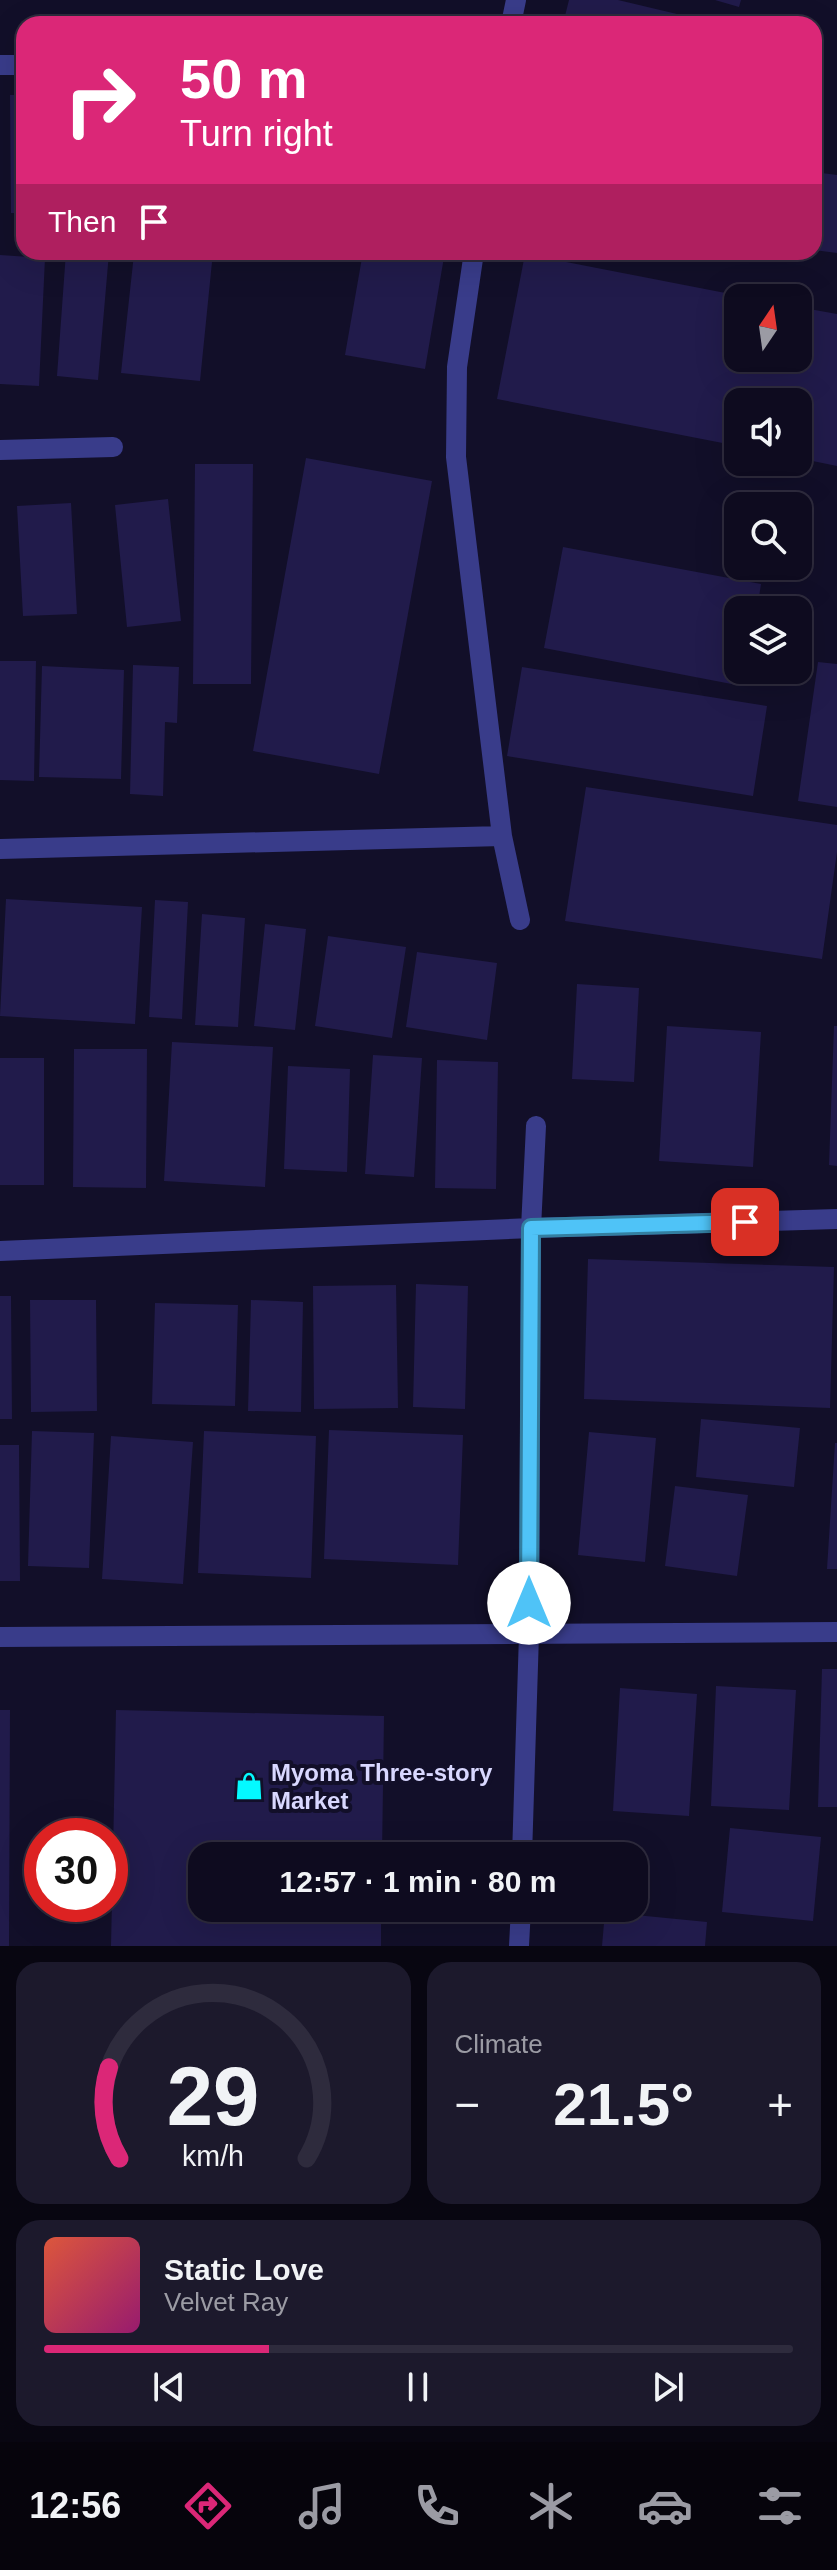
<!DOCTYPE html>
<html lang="en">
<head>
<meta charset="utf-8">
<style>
	:root { --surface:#0e0b1f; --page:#1c192c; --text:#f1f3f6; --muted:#9b9ba4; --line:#2e2b3d; --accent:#db2777 }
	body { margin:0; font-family:Helvetica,sans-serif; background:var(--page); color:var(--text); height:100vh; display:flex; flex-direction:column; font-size:30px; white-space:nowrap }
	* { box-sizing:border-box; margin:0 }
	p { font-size:26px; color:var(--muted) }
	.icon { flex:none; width:44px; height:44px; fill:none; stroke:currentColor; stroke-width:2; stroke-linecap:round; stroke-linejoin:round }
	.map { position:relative; height:1946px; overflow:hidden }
	.details { display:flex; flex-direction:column; gap:16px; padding:16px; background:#080611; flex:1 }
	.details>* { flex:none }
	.banner { position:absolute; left:16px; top:16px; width:806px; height:244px; border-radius:24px; box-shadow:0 8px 32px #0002,0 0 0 2px var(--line); background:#db2777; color:#fff; overflow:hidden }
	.needle { width:52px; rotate:13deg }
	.controls { position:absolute; left:724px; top:284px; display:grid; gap:16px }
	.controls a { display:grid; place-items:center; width:88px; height:88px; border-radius:16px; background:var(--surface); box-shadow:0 8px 32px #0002,0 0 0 2px var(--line); font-size:40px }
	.speed { position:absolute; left:24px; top:1818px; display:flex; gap:16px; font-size:40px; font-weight:700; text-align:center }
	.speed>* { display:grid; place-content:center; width:104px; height:104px; border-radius:50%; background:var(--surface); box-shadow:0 8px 32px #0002,0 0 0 2px var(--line); line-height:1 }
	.speed .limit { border:12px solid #d22; background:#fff; color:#111 }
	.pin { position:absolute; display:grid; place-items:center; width:68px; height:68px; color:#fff; margin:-34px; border-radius:16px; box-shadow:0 4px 12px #0006 }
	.me { position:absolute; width:88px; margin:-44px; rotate:0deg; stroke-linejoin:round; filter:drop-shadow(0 0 6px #0008) }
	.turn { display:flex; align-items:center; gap:28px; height:168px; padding:0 32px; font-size:36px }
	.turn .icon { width:104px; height:104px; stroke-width:2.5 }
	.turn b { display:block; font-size:56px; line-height:68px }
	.then { display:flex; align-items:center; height:76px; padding:0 32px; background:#0003; gap:16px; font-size:30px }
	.big { font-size:60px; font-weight:700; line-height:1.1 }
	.details .widget { flex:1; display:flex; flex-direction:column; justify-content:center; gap:12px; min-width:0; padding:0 28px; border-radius:24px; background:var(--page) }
	.details .dial { align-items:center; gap:0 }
	.dial svg { height:208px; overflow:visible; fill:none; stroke:var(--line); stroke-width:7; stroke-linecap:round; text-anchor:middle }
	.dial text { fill:var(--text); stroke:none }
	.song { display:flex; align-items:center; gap:24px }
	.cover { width:96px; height:96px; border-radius:12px; background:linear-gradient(135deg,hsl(10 70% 55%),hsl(320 70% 35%)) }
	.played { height:8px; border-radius:4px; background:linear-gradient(90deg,var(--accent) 30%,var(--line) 30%) }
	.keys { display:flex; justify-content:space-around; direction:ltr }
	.heat { display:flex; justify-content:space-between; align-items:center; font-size:44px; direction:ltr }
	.details .tiles { flex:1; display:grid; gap:16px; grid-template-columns:1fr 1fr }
	.widget:last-child { grid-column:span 2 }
	.trip { position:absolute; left:188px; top:1842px; width:460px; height:80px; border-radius:24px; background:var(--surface); box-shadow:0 8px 32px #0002,0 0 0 2px var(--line); font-weight:700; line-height:80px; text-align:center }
	.dock { display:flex; height:128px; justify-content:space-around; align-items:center; background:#06040c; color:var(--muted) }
	.dock .icon { width:56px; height:56px }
	.dock .selected { color:var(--accent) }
	.dock b { font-size:36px; color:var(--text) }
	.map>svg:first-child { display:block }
	.building { fill:#211b4b }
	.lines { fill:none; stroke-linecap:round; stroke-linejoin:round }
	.minor { stroke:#393c8a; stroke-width:20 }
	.route-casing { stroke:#337fa1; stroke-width:20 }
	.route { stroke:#4fc3f7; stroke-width:14 }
	.labels { text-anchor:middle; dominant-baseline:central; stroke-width:8; stroke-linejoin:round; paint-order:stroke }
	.poi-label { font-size:24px; font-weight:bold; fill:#d9d8ff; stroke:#120f29; text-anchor:start }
</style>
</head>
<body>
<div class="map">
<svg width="837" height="1946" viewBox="0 0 837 1946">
	<rect width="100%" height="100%" fill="#120f29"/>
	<path class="building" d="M569,0h49l101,24h-156z
		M715,0h26l-2,7z
		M10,95h14v118h-13z
		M814,172l23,3v78l-23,-3z
		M66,252l43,1 -11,127 -41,-4z
		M363,252h50l31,5 -19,112 -80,-14z
		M134,254l78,8 -12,119 -79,-8z
		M525,254l221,43 -8,1v60h60v-51l39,7v152l-39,-8v-56h-60v44l-241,-47z
		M0,255l45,3 -6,128 -39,-2z
		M306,458l126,23 -53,293 -126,-23z
		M195,464h58l-2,220h-58z
		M168,499l13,122 -54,6 -12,-122z
		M71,503l6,111 -54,2 -6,-110z
		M563,547l198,37 -4,26h-19v60h7l-3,16 -198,-38z
		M0,661h36l-2,120 -34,-1z
		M818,662l19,2v143l-39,-6z
		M133,665l46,2 -2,56 -12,-1 -2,74 -33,-2z
		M42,666l82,4 -3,109 -82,-2z
		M522,667l245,39 -14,90 -246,-40z
		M586,787l251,38v27l-15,107 -257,-38z
		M6,899l136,8 -7,117 -135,-8z
		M155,900l33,2 -6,117 -33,-2z
		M202,914l43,4 -7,109 -43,-2z
		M265,924l41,5 -11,101 -41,-4z
		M328,936l78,11 -14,91 -77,-12z
		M417,952l80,11 -10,77 -81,-13z
		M577,984l62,4 -5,94 -62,-3z
		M667,1026l94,6 -8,135 -94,-6z
		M834,1026h3v140l-8,-1z
		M172,1042l101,5 -8,140 -101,-6z
		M74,1049h73l-1,139 -73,-1z
		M373,1055l49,3 -8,119 -49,-3z
		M0,1058h44v127h-44z
		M437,1060l61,2 -2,127 -61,-1z
		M288,1066l62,3 -3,103 -63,-3z
		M588,1259l246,8 -4,141 -246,-9z
		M416,1284l52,2 -3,123 -52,-2z
		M396,1285l2,123 -84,1 -1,-123z
		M0,1296h11l1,123h-12z
		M30,1300h66l1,111 -66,1z
		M251,1300l52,2 -2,110 -53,-1z
		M155,1303l83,2 -3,101 -83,-2z
		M701,1419l99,9 -6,59 -98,-10z
		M329,1430l134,5 -5,130 -134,-6z
		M32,1431l62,2 -5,135 -61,-2z
		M204,1431l112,5 -5,142 -113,-5z
		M589,1432l67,6 -11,124 -67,-7z
		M111,1436l82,6 -10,142 -81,-5z
		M835,1443h2v126h-10z
		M0,1445h19l1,136h-20z
		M675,1486l73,9 -11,81 -72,-10z
		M822,1669h15v138h-19z
		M716,1686l80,4 -7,120 -78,-4z
		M620,1688l77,6 -8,122 -76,-5z
		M0,1710h10l-1,236h-9z
		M116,1710l268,6 -2,140h-180v52h179v38h-270z
		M730,1828l91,9 -8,84 -91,-9z
		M605,1912l102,10 -2,24h-103z"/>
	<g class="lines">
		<path class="minor" d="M511,24l5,-24
			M0,65h24
			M474,252l-17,115 -1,90 46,379 18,84
			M0,450l113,-3
			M0,849l502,-13
			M0,1251l531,-23 306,-9
			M0,1637l837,-5
			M522,1856l7,-222 2,-406 5,-102
			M519,1946l2,-38"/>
	</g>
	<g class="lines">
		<defs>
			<path id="route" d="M529,1603l2,-375 214,-6"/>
		</defs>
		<use href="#route" class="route-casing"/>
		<use href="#route" class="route"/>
	</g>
	<defs>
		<symbol id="shop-bare" viewBox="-9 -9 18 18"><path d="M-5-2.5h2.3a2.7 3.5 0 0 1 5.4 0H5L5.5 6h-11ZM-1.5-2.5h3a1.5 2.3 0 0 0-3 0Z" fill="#04f9ff" stroke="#120f29" stroke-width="2.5" paint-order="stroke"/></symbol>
	</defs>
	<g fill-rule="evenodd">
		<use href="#shop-bare" x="229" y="1766" width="40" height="40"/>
	</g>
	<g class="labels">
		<g class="poi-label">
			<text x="271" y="1772">Myoma Three-story<tspan x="271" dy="28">Market</tspan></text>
		</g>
	</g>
</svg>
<div class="controls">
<a><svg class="needle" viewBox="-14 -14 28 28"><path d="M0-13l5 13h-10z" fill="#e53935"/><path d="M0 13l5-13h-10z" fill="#9b9ba4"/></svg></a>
<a><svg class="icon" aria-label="sound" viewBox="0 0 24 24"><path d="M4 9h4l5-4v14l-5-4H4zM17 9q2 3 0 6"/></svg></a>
<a><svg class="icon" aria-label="search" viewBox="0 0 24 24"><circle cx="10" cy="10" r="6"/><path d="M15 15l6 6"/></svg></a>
<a><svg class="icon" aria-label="layers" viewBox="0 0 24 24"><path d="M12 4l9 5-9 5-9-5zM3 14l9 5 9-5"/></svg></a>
</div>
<div class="speed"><div class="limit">30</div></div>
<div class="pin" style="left:745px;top:1222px;background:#d93025"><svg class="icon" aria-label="arrive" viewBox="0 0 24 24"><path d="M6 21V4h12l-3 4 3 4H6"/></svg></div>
<svg class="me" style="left:529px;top:1603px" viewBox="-20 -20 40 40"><circle r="19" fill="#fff"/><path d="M0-13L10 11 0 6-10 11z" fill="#4fc3f7"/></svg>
<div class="trip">12:57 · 1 min · 80 m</div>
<div class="banner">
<div class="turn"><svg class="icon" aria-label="right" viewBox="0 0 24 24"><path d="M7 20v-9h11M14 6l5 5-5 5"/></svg><div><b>50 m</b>Turn right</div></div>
<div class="then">Then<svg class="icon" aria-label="arrive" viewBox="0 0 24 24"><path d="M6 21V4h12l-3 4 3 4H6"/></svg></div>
</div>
</div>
<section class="details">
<div class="tiles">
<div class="widget dial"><svg viewBox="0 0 100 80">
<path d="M14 69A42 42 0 1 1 86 69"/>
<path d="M14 69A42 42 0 0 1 10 34" stroke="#db2777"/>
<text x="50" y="56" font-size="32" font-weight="700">29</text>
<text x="50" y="72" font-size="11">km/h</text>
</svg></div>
<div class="widget"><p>Climate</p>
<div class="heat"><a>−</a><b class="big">21.5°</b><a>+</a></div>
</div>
<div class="widget">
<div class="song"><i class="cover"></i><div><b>Static Love</b><p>Velvet Ray</p></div></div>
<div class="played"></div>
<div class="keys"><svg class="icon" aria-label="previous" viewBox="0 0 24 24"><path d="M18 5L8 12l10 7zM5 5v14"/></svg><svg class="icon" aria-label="pause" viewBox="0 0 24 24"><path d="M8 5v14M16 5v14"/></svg><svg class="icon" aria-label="next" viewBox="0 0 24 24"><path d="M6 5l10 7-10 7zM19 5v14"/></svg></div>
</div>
</div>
</section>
<nav class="dock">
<b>12:56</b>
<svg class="icon selected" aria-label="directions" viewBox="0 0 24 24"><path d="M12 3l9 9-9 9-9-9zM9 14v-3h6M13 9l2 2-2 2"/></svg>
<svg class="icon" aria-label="music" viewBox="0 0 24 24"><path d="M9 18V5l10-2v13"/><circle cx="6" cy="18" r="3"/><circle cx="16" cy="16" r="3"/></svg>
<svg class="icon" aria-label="phone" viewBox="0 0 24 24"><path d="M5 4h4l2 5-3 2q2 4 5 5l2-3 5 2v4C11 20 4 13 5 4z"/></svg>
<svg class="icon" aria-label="climate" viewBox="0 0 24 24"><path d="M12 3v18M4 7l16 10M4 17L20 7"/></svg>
<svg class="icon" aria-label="car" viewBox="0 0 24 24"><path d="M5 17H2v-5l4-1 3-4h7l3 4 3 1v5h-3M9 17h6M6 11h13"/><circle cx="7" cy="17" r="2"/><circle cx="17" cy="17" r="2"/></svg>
<svg class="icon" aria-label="filters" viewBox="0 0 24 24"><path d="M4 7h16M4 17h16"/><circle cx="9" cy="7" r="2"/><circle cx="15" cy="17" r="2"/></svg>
</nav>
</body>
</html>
